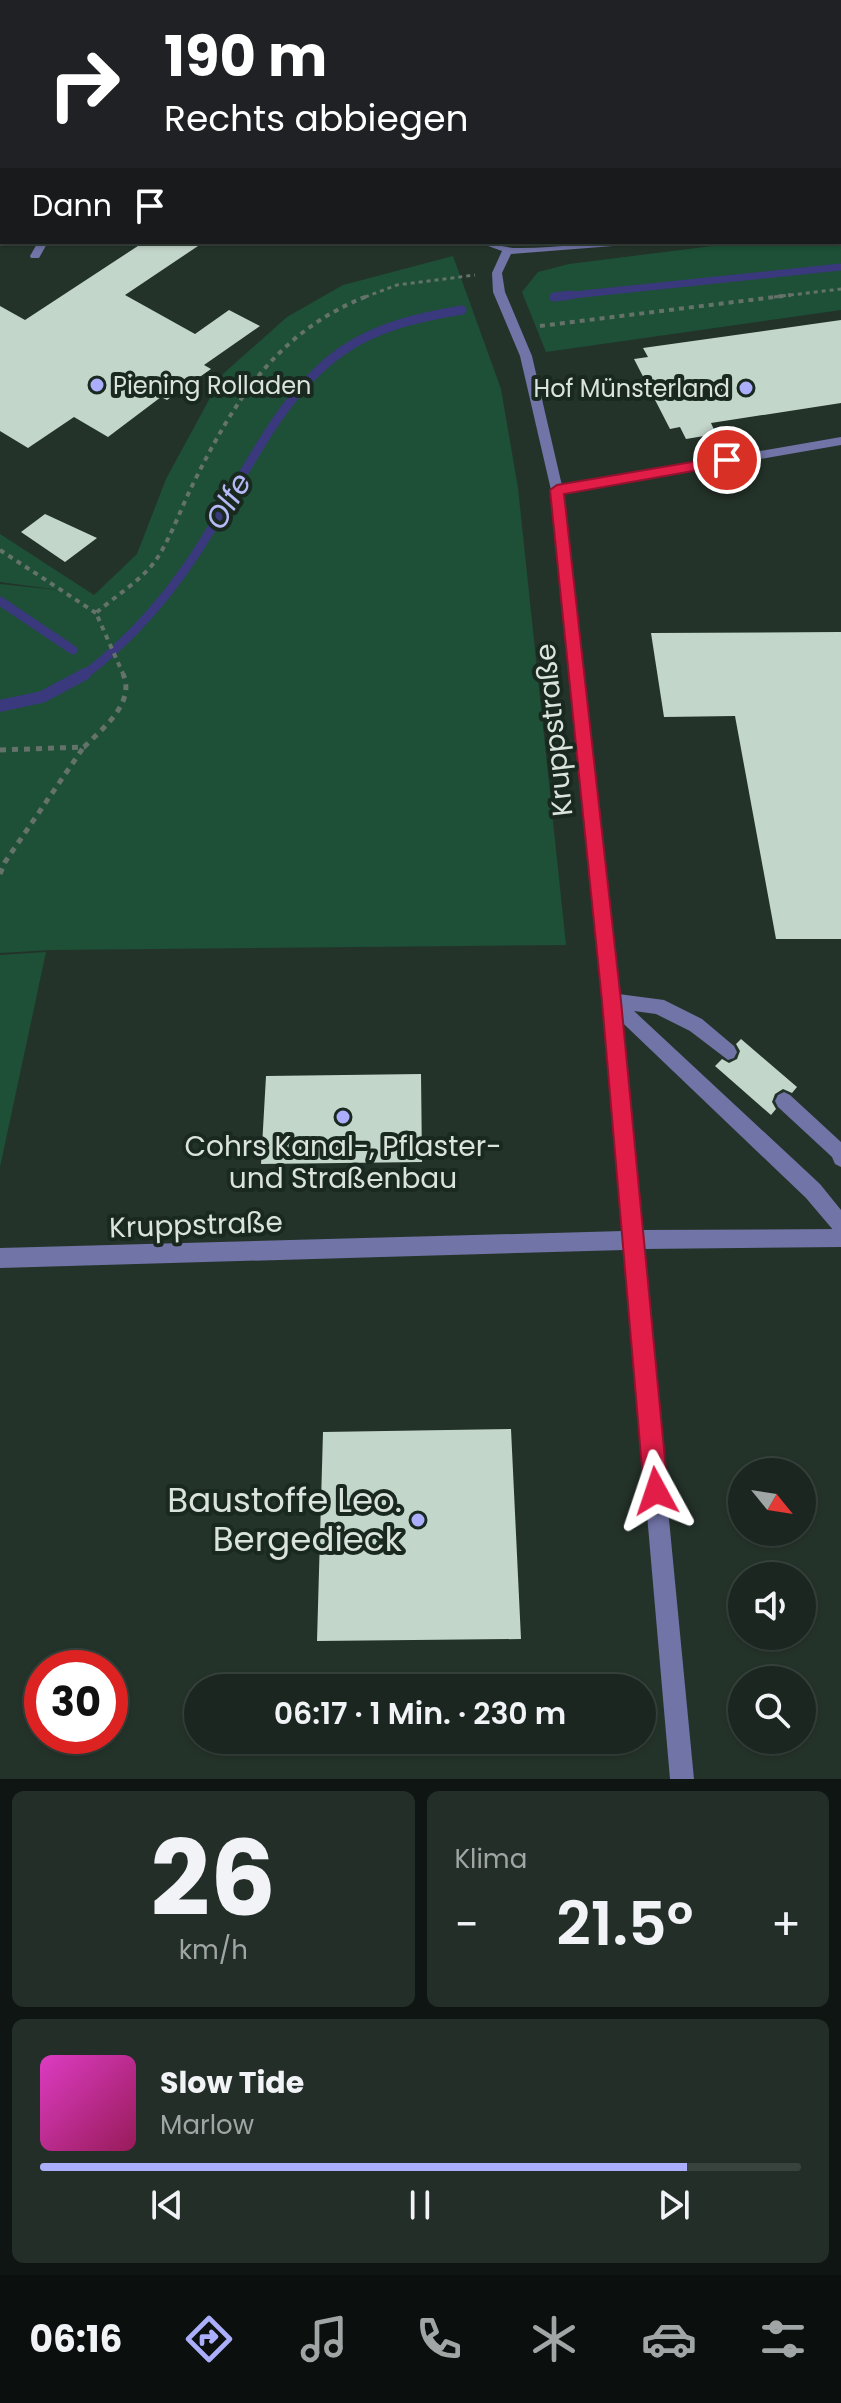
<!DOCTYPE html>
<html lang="de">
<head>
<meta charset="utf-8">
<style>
	:root { --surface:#1b2620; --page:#242e29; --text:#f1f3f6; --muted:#a0a5a5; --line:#39433e; --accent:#abaffb }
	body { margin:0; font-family:Poppins,sans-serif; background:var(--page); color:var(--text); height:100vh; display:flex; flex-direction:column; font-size:30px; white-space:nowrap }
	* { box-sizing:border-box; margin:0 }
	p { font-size:26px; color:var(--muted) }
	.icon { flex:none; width:44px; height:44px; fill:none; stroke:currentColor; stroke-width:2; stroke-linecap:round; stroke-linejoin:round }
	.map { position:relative; height:1779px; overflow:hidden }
	.details { display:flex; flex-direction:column; gap:12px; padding:12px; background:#0f1512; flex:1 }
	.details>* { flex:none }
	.guide { position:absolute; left:0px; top:0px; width:842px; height:244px; box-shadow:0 2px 6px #0004,0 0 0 2px var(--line); background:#202124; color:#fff; overflow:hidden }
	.needle { width:52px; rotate:120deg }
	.buttons { position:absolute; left:728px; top:1458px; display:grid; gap:16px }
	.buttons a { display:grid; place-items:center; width:88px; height:88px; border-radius:50%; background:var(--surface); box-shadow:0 2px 6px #0004,0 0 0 2px var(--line); font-size:40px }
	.speed { position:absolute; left:24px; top:1650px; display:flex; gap:16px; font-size:40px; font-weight:700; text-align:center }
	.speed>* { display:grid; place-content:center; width:104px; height:104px; border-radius:50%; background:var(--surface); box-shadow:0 2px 6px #0004,0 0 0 2px var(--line); line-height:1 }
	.speed .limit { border:12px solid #d22; background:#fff; color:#111 }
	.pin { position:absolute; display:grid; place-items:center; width:68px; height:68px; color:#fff; margin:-34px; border:4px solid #fff; border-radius:50%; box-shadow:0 2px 8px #0007 }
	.me { position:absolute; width:88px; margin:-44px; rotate:355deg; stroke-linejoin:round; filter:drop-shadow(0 0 6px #0008) }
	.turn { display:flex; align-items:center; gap:28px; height:168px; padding:0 32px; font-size:36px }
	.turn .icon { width:104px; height:104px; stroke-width:2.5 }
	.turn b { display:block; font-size:56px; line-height:68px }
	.then { display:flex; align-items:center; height:76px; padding:0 32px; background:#0003; gap:16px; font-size:30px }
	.big { font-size:60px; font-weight:600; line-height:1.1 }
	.details .card { flex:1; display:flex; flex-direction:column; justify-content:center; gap:12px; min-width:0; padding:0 28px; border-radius:12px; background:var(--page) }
	.details .dial { align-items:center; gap:0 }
	.dial b { font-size:104px; line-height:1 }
	.song { display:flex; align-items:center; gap:24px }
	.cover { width:96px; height:96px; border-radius:12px; background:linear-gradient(135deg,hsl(310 70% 55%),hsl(330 70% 35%)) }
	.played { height:8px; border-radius:4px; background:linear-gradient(90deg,var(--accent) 85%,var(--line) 85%) }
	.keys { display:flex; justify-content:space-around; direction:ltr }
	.heat { display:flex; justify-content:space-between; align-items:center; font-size:44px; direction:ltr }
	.details .tiles { flex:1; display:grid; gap:12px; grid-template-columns:1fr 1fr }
	.card:last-child { grid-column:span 2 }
	.trip { position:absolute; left:184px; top:1674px; width:472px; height:80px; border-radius:40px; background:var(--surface); box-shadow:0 2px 6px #0004,0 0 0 2px var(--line); font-weight:600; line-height:80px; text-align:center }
	.tabs { display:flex; height:128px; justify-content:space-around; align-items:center; background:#0b0f0d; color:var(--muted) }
	.tabs .icon { width:56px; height:56px }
	.tabs .active { color:var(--accent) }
	.tabs b { font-size:36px; color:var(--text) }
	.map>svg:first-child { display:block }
	.green { fill:#1d5036 }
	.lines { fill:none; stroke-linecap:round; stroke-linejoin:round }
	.stream-far2 { stroke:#3b397e; stroke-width:7 }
	.stream-far1 { stroke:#3b397e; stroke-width:9 }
	.stream { stroke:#3b397e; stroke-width:12 }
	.building { fill:#c3d6ca }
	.path-far2 { stroke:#65726a; stroke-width:3; stroke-dasharray:4 4; stroke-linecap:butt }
	.path-far1 { stroke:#65726a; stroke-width:4; stroke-dasharray:5 5; stroke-linecap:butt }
	.path { stroke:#65726a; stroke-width:5; stroke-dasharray:6 6; stroke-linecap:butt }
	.service { fill:#7174a7; fill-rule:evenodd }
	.minor { fill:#7174a7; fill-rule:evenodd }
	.rail-casing { stroke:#8f9b94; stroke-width:6 }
	.rail { stroke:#1a2920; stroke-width:4; stroke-dasharray:11; stroke-linecap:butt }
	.route { fill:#e11d48; stroke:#92132f; stroke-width:2 }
	.poi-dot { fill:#abaffb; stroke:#1a2920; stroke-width:3 }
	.labels { text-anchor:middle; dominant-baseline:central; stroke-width:8; stroke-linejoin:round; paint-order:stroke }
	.far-poi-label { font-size:24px; fill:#dae3dd; stroke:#1a2920; text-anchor:start }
	.street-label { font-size:28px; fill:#dae3dd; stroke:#1a2920 }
	.poi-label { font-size:28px; fill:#dae3dd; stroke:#1a2920 }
	.water-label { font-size:30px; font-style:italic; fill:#b5baf6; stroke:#1a2920 }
	.near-poi-label { font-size:34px; fill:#dae3dd; stroke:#1a2920; text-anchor:end }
</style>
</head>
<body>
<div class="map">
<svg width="841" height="1779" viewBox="0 0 841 1779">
	<rect width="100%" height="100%" fill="#24332a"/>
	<path class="green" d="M841,230v80l-295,42 -24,-60 16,-20 31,-8 175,-22h96z
		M453,256l48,133 17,99 48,457 -515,5 -51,3v-369l67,7 -67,-9v-48l94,61 43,-41 29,-75 57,-105 64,-57 56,-32z
		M46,952l-46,215v-212z"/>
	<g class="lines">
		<path class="stream-far2" d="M554,297l287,-30"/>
		<path class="stream-far1" d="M554,297l17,-2
			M0,601l73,49
			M83,676c53,-40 93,-88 127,-145 38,-62 71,-137 132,-180 36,-25 78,-34 120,-41"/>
		<path class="stream" d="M0,706l42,-9 43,-23"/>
	</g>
	<path class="building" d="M144,242h60l-79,53 70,39 34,-24 31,16 -56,39 7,4 -44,31 -6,-3 -53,40 -34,-20 -46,31 -28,-17v-125l25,14z
		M841,320v83l-130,20 5,11 -30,5 -6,-12 -10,2 -36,-70 14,-2 -5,-9z
		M45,514l52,24 -32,24 -44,-30z
		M841,632v307h-65l-41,-223 -71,1 -13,-84z
		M741,1039l56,48 -5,6 -9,-4 -8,5 -3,8 4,7 -5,6 -56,-49 7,-7 7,4 8,-4 3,-8 -4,-7z
		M421,1074l1,88 -161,2 5,-88z
		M511,1429l10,210 -204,2 6,-209z"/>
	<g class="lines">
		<path class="path-far2" d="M365,297l32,-12 78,-10
			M774,297l67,-8"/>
		<path class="path-far1" d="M540,326l251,-31
			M0,550l96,63
			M124,676l-28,-63c18,-16 46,-33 60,-53 14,-21 24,-49 35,-72 43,-87 85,-157 179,-193"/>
		<path class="path" d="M0,750l84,-3c18,-18 52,-44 39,-73
			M0,874l5,-12 78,-114"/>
		<path class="service" d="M841,437v8l-284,49 -6,-4 6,-4z
			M611,993l53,7 38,19 32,27 3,6 -3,6 -6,2 -38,-29 -34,-17 -22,-3 186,173 21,26v23l-7,-2 -28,-33 -201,-192 -2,-5 2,-5z
			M784,1092l6,3 51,47v25l-6,-3 -3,-7 -54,-50 -3,-6 3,-6z"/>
		<path class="minor" d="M211,0h11l1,2h-11z
			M840,214h1v6h-1z
			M38,242h10l-9,16h-8l-1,-2z
			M477,242c15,0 29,7 44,6 37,0 73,-6 110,-6l-5,3 -115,9 -9,19 3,19 27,64 31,134 56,511 22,229 200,-1v18l-198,2 51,530h-24l-46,-529 -624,18v-20l623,-17 -20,-230 -52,-511 -31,-134 -27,-64 -1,-19 10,-22z"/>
		<defs>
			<path id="rail" d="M282,0l3,2
				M302,0l4,2"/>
		</defs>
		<use href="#rail" class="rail-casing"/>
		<use href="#rail" class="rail"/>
	</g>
	<path class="route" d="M727,456l7,4 -2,4 -168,30 57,507 47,490 -3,8 -9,4 -8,-4 -4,-8 -42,-490 -52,-511 7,-5z"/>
	<g class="poi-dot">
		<circle cx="97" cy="385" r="8"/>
		<circle cx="746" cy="388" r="8"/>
		<circle cx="343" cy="1117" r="8"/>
		<circle cx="418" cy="1520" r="8"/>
	</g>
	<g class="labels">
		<g class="far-poi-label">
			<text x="113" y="385">Piening Rolladen</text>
			<text x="730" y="388" text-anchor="end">Hof Münsterland</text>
		</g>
		<g class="street-label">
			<text transform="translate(554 730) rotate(-96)">Kruppstraße</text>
			<text transform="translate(196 1225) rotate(-2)">Kruppstraße</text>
		</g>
		<g class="poi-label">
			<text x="343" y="1146">Cohrs Kanal-, Pflaster-<tspan x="343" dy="32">und Straßenbau</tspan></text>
		</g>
		<g class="water-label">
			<text transform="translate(228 501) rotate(-59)">Olfe</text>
		</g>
		<g class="near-poi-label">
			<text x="402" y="1500">Baustoffe Leo.<tspan x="402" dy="39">Bergedieck</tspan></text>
		</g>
	</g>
</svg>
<div class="buttons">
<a><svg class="needle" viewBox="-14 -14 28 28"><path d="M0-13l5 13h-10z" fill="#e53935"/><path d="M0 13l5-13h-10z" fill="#a0a5a5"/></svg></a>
<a><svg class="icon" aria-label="sound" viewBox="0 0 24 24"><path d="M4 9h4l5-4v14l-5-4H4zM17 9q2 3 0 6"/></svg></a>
<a><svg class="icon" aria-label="search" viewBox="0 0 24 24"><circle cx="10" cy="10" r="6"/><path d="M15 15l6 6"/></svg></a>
</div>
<div class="speed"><div class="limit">30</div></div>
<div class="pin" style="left:727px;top:460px;background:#d93025"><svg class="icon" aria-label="arrive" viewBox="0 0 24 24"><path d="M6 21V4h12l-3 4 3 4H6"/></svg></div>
<svg class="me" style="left:656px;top:1491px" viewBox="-20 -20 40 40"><path d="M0-17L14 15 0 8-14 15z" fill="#e11d48" stroke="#fff" stroke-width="4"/></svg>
<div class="trip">06:17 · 1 Min. · 230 m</div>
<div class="guide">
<div class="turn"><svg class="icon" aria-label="right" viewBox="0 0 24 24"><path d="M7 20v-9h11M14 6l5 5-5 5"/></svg><div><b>190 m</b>Rechts abbiegen</div></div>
<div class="then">Dann<svg class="icon" aria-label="arrive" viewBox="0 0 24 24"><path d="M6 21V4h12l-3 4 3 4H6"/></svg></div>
</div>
</div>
<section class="details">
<div class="tiles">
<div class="card dial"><b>26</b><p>km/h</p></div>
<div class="card"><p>Klima</p>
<div class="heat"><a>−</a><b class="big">21.5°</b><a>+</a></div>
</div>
<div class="card">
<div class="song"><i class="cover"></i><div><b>Slow Tide</b><p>Marlow</p></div></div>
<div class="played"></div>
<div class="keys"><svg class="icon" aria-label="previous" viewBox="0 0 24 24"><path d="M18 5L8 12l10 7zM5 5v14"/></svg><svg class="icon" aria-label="pause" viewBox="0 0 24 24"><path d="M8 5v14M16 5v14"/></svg><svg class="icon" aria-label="next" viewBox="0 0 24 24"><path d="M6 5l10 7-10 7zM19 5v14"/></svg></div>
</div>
</div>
</section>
<nav class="tabs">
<b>06:16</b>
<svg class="icon active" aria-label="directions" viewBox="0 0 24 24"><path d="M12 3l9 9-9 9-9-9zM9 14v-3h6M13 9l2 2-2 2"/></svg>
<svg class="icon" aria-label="music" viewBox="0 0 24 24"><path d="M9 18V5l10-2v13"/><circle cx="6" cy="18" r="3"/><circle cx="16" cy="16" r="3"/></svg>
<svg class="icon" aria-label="phone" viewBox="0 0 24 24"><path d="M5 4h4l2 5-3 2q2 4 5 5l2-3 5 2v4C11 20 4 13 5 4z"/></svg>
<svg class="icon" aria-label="climate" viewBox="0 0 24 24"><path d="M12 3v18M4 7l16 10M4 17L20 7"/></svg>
<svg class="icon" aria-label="car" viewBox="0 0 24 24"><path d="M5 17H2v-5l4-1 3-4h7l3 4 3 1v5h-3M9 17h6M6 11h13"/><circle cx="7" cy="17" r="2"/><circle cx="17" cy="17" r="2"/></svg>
<svg class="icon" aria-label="filters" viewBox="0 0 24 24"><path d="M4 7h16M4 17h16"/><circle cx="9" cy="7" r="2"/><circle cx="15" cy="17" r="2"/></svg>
</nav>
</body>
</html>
